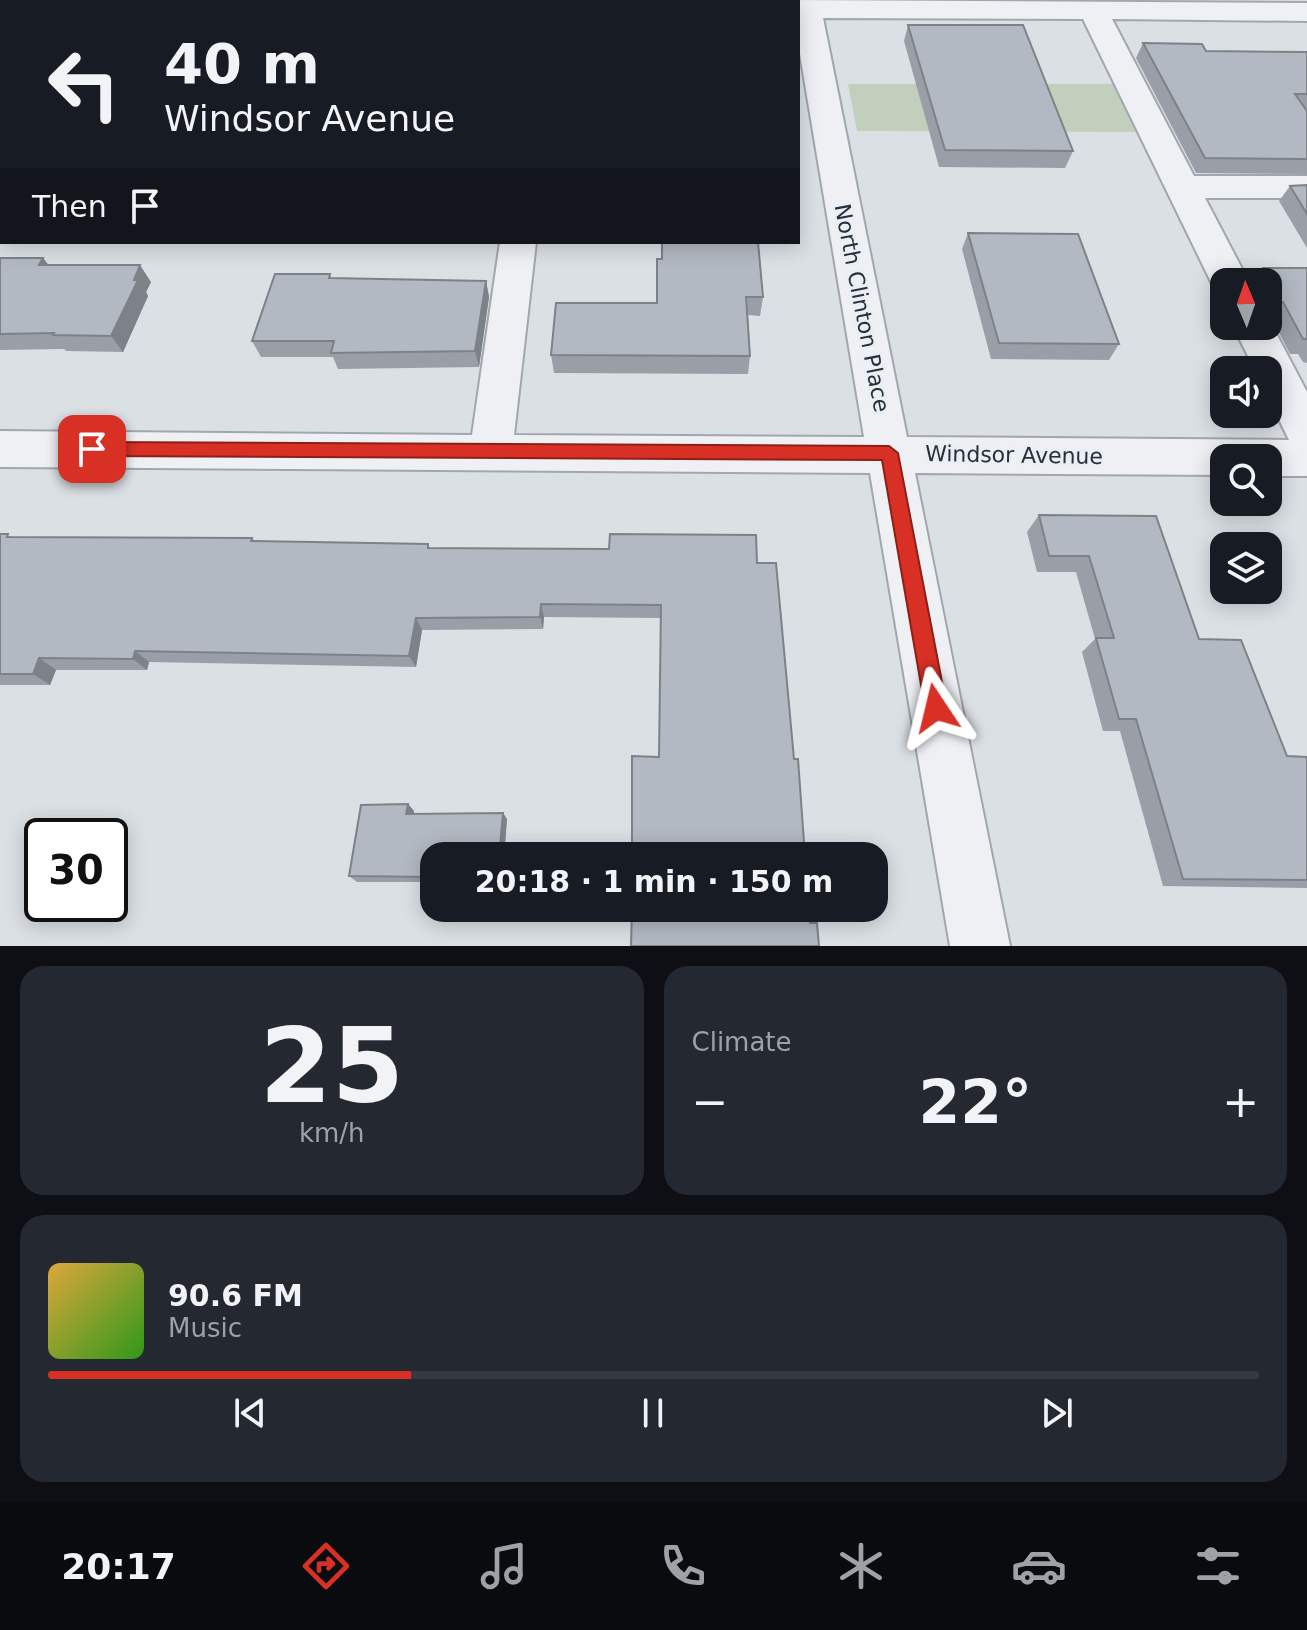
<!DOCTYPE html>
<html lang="en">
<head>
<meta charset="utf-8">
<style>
	:root { --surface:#171b24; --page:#242831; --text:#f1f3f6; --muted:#9ea1a6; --line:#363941; --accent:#d93025 }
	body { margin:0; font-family:"DejaVu Sans",sans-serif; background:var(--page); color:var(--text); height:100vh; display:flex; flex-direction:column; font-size:30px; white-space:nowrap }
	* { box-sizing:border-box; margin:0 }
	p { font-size:26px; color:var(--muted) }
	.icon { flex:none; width:44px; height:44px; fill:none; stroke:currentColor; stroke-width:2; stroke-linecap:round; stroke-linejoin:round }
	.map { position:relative; height:946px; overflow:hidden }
	.sheet { display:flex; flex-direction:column; gap:20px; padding:20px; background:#0d0f14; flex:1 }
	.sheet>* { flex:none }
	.banner { position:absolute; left:0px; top:0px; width:800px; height:244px; box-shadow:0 4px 20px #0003; background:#171b24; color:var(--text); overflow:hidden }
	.needle { width:52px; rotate:358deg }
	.tools { position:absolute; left:1210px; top:268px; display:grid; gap:16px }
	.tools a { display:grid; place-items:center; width:72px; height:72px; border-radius:16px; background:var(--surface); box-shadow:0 4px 20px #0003; font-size:40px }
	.speed { position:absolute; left:24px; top:818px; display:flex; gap:16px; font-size:40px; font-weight:700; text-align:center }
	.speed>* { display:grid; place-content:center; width:104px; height:104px; border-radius:50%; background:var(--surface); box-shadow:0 4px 20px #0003; line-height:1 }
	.speed .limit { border:4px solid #111; border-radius:12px; background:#fff; color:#111 }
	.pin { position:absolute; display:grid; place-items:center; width:68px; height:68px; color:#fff; margin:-34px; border-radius:16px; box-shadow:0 4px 12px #0006 }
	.me { position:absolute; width:88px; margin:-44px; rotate:350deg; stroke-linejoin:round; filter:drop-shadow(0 0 6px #0008) }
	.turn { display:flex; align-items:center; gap:28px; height:168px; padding:0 32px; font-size:36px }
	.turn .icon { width:104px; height:104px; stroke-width:2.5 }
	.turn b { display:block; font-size:56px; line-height:68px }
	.then { display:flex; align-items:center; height:76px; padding:0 32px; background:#0003; gap:16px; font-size:30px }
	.big { font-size:60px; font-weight:600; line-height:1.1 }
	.sheet .tile { flex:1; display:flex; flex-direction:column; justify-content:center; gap:12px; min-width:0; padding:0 28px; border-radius:24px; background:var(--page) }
	.sheet .dial { align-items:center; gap:0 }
	.dial b { font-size:104px; line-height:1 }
	.song { display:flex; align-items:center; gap:24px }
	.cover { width:96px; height:96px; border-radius:12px; background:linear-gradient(135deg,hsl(40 70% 55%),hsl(110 70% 35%)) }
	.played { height:8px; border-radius:4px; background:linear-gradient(90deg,var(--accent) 30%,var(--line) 30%) }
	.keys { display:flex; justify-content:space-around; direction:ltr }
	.heat { display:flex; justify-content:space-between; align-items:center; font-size:44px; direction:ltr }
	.sheet .tiles { flex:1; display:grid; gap:20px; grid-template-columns:1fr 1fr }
	.tile:last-child { grid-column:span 2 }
	.trip { position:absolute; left:420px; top:842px; width:468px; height:80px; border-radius:24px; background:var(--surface); box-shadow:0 4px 20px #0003; font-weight:600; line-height:80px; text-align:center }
	.dock { display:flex; height:128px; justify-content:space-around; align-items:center; background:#090b0e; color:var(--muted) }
	.dock .icon { width:56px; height:56px }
	.dock .selected { color:var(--accent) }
	.dock b { font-size:36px; color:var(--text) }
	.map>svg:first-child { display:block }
	.green { fill:#c2cfbc }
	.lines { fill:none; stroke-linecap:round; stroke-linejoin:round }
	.minor-casing { stroke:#a1a7af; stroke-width:4 }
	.minor { fill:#eef0f4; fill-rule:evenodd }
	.wall { fill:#9a9fa7 }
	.shaded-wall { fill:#7d8288 }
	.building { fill:#b3b9c2; stroke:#7d8288; stroke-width:2 }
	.route { fill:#d93025; stroke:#8d1f18; stroke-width:2 }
	.labels { text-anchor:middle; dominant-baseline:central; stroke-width:6; stroke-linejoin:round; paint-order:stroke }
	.street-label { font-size:22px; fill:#262f3b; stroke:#eaeff3 }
</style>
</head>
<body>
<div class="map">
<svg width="1307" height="946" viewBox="0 0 1307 946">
	<rect width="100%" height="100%" fill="#dbe0e5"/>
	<path class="green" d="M848,84h275l23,48 -289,-1z"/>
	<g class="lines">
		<defs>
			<path id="minor" d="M0,0h13l2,2h-13l-2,11z
				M791,0l516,3v18l-195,-2 82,157h113v22h-102l44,84h-25v12l-7,-3 -6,-9 -128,-263 -260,-1 84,419 382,3 -21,-43v-27h-13l-22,-44h35v-8l39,74v84h-39v-18h-44v17l-309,-2 95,473h-60l-80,-473 -870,-6v-36l472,4 28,-193h36l-22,193 350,2 -66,-395v-40z"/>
		</defs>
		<use href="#minor" class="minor-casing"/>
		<use href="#minor" class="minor"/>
	</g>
	<path class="wall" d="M0,16h2v163h-2z
		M908,25l165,126 -8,17 -126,-1 -35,-126z
		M1143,43l63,8 101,1v122l-111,-1 -60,-115z
		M1307,185v63l-28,-47 11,-15z
		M968,233l151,111 -10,16 -118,-1 -29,-110z
		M0,258h43l5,7 103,17 -5,10 2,4 -25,56 -57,-1 -2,-2 -64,1z
		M657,259l106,38 -3,19 -12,-1 2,41 -2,18 -194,-1 -3,-18 106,-52z
		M1307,268v95l-4,-1 -5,-8h-8l-19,-37h-3v-35h-17l9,-12z
		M330,274l1,4 155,3 3,16 -10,70 -141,2 -5,-12h-72l-9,-16z
		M1039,515l160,124 88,117 20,1v131l-144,-2 -43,-155h-17l-21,-79 13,-13 -19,-67h-39l-10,-40z
		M0,534l12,3 240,1 3,3 173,3 2,4 179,1 147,-14 -97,222 2,-139 -117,-1 -1,12 -121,1 -6,37 -267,-5 -2,8h-91l-6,15h-50z
		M408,804l6,7v3l89,-1 4,6 -8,96 -63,1 -5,-4 3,-30h-77l-8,-6z"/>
	<path class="shaded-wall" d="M96,0h22l-2,2h-21z
		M360,0h12l-1,2h-12z
		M43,258l13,16 -17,-9z
		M140,265l11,17 -5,10 2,4 -25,56 -12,-16z
		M486,281l3,16 -10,70 -4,-16z
		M1283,302l-12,15h-3v-3l9,-11z
		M541,604l3,13 -1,12 -3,-12z
		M416,618l6,12 -6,37 -7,-11z
		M135,651l14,11 -2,8 -14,-11z
		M39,658l17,12 -6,15 -17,-11z
		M408,804l6,7 -1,10 -7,-7z
		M503,813l4,6 -3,37h-5z
		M495,908h4v7l-4,-4z"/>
	<path class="building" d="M35,0h61l-1,2h-61z
		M309,0h51l-1,2h-50z
		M557,0h39l-1,2h-38z
		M0,16h2v144h-2z
		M908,25h115l50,126 -128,-1z
		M1143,43l59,1 4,7 101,1v42h-12l12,17v48l-102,-1z
		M1307,185v29l-17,-28z
		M968,233l110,1 41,110 -120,-1z
		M662,242h96l5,55h-17l4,59 -199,-1 5,-52h101v-44h5z
		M0,258h43l-4,7h101l-6,15h4l-27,56 -58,-1 1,-2 -54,1z
		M1263,268h44v71h-4l-20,-37 -6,1 -9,-17v-4h-2l-6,-12z
		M275,274h55l-1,4 157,3 -11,70 -144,2 3,-12h-82z
		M1039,515l117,1 43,123 42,1 46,116 20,1v123l-124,-1 -47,-160h-17l-23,-81h18l-25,-82h-40z
		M0,534h8l-1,3 245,1 -1,3 177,3v4l181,1 1,-15 146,1 1,28h19l18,196h4l7,97h-173v-100l27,1 2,-152 -120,-1 -1,13 -124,1 -7,38 -274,-5 -2,8 -94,-1 -6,16h-33z
		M408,804l-2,10 97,-1 -4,43h-65v21l-85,-1 12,-71z
		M434,882v26h61v3l-64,1z
		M632,908h177l1,15h7l2,23h-188z"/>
	<path class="route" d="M92,442l797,4 9,7 49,255 -3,7 -8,3 -7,-3 -4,-7 -43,-248 -790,-4 -9,-7z"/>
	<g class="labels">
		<g class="street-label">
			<text transform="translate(862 308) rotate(79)">North Clinton Place</text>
			<text transform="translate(1014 455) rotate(1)">Windsor Avenue</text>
		</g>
	</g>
</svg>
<div class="tools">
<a><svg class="needle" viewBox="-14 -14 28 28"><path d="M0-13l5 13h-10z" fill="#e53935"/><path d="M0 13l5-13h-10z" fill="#9ea1a6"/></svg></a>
<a><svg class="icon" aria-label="sound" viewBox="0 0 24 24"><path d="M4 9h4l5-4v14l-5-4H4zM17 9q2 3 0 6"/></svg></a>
<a><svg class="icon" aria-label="search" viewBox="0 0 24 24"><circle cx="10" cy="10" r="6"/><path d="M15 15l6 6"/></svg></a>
<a><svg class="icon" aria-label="layers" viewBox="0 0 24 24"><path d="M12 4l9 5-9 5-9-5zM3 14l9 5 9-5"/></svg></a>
</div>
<div class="speed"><div class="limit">30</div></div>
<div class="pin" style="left:92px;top:449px;background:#d93025"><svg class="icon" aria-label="arrive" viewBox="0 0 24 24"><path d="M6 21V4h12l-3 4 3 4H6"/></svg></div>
<svg class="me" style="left:936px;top:708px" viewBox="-20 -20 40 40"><path d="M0-17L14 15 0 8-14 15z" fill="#d93025" stroke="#fff" stroke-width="4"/></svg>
<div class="trip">20:18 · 1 min · 150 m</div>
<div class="banner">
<div class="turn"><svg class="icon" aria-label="left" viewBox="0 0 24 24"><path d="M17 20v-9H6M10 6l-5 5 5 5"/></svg><div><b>40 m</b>Windsor Avenue</div></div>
<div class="then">Then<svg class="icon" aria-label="arrive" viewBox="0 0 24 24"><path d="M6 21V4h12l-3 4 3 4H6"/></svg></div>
</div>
</div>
<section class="sheet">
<div class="tiles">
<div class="tile dial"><b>25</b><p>km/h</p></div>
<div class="tile"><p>Climate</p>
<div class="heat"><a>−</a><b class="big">22°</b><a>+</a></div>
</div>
<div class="tile">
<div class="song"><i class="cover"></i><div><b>90.6 FM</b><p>Music</p></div></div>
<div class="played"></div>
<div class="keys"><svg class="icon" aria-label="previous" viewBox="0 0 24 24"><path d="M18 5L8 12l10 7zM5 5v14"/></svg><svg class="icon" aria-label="pause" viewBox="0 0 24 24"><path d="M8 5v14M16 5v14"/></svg><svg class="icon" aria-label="next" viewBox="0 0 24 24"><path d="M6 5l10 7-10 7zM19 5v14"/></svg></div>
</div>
</div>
</section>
<nav class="dock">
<b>20:17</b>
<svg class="icon selected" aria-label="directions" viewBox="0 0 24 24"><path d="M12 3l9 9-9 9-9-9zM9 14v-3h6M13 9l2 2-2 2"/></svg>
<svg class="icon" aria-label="music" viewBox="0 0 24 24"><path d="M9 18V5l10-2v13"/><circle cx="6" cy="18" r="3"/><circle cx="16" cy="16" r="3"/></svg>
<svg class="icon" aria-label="phone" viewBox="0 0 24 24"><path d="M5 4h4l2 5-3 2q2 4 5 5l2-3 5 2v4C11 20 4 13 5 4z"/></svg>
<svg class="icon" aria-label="climate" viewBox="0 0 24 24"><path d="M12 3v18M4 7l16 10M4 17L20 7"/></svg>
<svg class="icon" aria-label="car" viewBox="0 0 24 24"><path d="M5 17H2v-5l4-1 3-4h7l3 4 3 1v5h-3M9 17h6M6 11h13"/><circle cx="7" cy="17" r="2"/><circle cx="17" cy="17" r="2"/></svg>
<svg class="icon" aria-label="filters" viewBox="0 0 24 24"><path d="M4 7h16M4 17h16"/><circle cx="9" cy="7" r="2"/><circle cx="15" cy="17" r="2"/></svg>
</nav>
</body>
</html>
